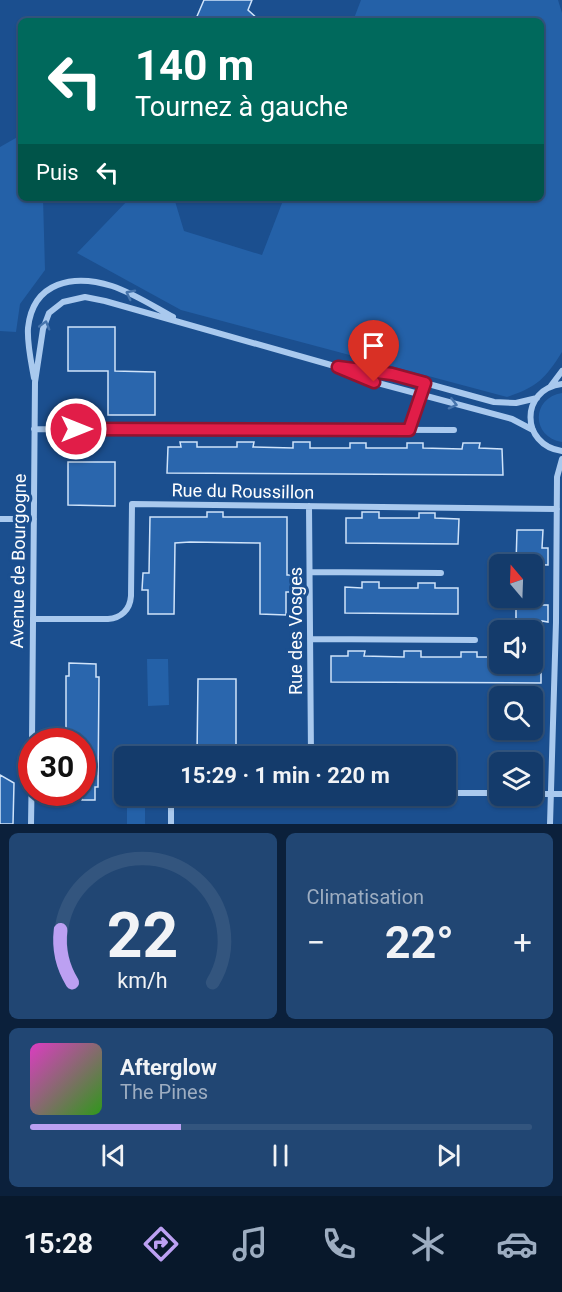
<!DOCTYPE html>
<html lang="fr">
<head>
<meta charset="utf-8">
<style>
	:root { --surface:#143b6b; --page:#214673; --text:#f1f3f6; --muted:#9dadc1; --line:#33557e; --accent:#bca0f2 }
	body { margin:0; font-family:Roboto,sans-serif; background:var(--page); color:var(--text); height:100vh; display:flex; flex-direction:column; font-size:22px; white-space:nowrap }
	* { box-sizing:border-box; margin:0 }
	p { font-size:20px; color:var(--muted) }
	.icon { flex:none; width:33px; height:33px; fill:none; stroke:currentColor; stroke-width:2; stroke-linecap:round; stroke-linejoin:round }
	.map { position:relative; height:824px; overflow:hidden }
	.details { display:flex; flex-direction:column; gap:9px; padding:9px; background:#0b203b; flex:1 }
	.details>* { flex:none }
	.top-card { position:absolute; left:18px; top:18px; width:526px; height:183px; border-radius:9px; box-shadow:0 2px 4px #0004,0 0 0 2px var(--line); background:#00695c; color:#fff; overflow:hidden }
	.needle { width:39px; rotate:341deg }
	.controls { position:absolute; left:489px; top:554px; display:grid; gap:12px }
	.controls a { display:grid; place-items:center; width:54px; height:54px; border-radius:9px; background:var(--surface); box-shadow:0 2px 4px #0004,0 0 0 2px var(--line); font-size:30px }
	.speed { position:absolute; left:18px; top:728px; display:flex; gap:12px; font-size:30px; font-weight:700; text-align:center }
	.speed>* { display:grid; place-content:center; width:78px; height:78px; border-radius:50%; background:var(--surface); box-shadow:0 2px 4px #0004,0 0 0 2px var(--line); line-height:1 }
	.speed .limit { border:9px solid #d22; background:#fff; color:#111 }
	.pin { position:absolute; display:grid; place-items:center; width:51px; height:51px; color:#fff; margin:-62px -26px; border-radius:50% 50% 50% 0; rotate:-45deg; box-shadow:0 0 6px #0007 }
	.pin .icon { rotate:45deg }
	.me { position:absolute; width:66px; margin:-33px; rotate:90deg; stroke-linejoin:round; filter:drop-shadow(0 0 4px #0008) }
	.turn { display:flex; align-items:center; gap:21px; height:126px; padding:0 18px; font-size:27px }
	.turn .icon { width:78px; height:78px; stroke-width:2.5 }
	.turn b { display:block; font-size:42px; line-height:51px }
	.then { display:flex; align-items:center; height:57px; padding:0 18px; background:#0003; gap:12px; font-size:22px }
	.big { font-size:45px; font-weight:700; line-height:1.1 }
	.details .widget { flex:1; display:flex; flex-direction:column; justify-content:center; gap:9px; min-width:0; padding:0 21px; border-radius:9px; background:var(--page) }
	.details .dial { align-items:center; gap:0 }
	.dial svg { height:156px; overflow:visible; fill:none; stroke:var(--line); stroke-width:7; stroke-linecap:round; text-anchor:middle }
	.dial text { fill:var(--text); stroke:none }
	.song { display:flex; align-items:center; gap:18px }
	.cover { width:72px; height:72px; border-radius:9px; background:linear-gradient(135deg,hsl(310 70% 55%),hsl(110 70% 35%)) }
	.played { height:6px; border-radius:3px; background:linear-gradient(90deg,var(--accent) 30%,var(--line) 30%) }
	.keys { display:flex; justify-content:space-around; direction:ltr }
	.heat { display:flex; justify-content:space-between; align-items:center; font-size:33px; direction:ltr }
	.details .tiles { flex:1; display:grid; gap:9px; grid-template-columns:1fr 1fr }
	.widget:last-child { grid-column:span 2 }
	.trip { position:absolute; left:114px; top:746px; width:342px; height:60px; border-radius:9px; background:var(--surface); box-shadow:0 2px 4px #0004,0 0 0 2px var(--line); font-weight:700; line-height:60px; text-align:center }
	.menu { display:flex; height:96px; justify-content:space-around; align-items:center; background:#08182b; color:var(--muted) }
	.menu .icon { width:42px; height:42px }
	.menu .active { color:var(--accent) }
	.menu b { font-size:27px; color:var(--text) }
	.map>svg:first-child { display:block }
	.green { fill:#2461a8 }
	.building { fill:#2a66ad; stroke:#cfe3fa; stroke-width:1.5 }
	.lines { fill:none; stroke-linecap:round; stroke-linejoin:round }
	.street { stroke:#a9c9ee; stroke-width:6 }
	.oneway { stroke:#4674ac }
	.route-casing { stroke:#92132f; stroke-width:15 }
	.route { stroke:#e11d48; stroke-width:10 }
	.labels { text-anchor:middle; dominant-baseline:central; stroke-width:6; stroke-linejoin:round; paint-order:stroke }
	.street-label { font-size:18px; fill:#fff; stroke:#1b4f8f }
</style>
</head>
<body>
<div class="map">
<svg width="562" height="824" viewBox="0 0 562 824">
	<rect width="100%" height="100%" fill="#1b4f8f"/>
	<path class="green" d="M361,0h197l4,13v339c-17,27 -25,35 -55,45l-326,-87 -104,-57 53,-55 8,4 4,-4h32l10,33 78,24 22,-57h258v-177h-189z
		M21,135v63h22l2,72 -25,34 -4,28 -16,-1v-184z
		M562,393v49c-31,-5 -31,-44 0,-49z
		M147,659h21l1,46 -21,1z
		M127,802h18v22h-18z"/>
	<path class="building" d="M204,0h48l-4,10 12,11h-65z
		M68,327h47v44l40,1v43h-47v-44h-40z
		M180,442h17v5h40v-5h17l-1,5 40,1v-6h17v6h40v-5h16v5h41v-5h16v5l39,1 1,-6h17l-1,5 23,1 1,26 -336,-2 1,-26h13z
		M68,462h47v44l-47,-1z
		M207,512h16v5h64v58h5v17h-6v23l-26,-1v-71l-70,-1 -15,1 -1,71h-26v-24h-6l1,-17h6l1,-56h57z
		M362,512h17v6h40v-5h16v5l24,1 -1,25 -112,-1v-25h16z
		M517,530h26l-1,18h6v17l-32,-1z
		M362,582h17v6h39v-5h17v5h23v26l-113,-1v-26l17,1z
		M516,597h26v8h6v17l-6,-1v9h-26z
		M348,651h17l-1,5 40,1v-6h17v6h40v-5h16v5h23v6h41v20l-210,-1v-26h17z
		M69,663l27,1v13h3l-1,110h-3v13h-13v-59h-16v-65h3z
		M198,679h38v77h-39z
		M0,775l14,8 -1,41h-13z"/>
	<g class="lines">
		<path class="street" d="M347,368l45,6 102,28 22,1 21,-5
			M34,378c-3,-17 -7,-34 -6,-50 5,-47 46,-54 84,-42 21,7 41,20 61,31
			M562,384c-42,5 -42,61 0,67
			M550,387l12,-16
			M34,429l420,1
			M409,430l16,-47
			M309,506l2,250
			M0,519h34
			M310,572l131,1
			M33,619h75c13,-1 22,-9 23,-23l1,-92 425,5
			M310,639l165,1
			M32,741l3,-359 8,-53 6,-16 14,-11 22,-5 20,4 233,66 36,15 138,37 21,11
			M446,793h54
			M532,794h30
			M31,824l1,-62
			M171,824v-29
			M550,824l6,-202 1,-145 5,-18"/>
	</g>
	<defs><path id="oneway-chevron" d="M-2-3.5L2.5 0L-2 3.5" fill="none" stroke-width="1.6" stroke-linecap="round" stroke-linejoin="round" transform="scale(1.5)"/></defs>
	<g class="oneway">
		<use href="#oneway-chevron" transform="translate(130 294) rotate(-153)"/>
		<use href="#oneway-chevron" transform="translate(45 325) rotate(-74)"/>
		<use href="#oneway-chevron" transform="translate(453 404) rotate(14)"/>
	</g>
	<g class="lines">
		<defs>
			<path id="route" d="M76,429l333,1 16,-47 -33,-9 -54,-7 36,15"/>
		</defs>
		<use href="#route" class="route-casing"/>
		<use href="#route" class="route"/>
	</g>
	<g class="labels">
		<g class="street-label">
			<text transform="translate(243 491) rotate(1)">Rue du Roussillon</text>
			<text transform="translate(18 561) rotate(-89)">Avenue de Bourgogne</text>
			<text transform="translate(295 631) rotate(-90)">Rue des Vosges</text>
		</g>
	</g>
</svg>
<div class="controls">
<a><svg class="needle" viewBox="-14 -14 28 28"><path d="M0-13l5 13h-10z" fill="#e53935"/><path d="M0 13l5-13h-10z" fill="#9dadc1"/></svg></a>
<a><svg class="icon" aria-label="sound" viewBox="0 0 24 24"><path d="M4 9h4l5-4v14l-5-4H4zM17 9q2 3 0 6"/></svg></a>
<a><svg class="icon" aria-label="search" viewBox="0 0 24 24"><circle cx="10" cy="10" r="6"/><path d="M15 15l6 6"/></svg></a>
<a><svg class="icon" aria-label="layers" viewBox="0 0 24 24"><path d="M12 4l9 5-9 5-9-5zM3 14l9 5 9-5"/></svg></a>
</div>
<div class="speed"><div class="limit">30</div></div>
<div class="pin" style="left:374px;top:382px;background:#d93025"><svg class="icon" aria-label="arrive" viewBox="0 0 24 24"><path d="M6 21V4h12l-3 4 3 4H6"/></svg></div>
<svg class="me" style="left:76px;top:429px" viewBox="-20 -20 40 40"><circle r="17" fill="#e11d48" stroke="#fff" stroke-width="3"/><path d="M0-11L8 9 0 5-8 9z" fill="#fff"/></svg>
<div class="trip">15:29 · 1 min · 220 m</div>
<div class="top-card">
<div class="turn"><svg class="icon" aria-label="left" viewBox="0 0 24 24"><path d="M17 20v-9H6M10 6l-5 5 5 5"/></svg><div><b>140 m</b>Tournez à gauche</div></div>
<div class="then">Puis<svg class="icon" aria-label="left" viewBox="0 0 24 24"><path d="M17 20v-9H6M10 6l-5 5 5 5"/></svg></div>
</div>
</div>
<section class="details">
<div class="tiles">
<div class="widget dial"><svg viewBox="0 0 100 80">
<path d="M14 69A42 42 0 1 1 86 69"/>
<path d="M14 69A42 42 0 0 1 8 42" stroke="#bca0f2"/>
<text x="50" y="56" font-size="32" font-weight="700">22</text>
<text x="50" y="72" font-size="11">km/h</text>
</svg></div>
<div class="widget"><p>Climatisation</p>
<div class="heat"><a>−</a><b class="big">22°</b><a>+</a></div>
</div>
<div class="widget">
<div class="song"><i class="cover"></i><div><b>Afterglow</b><p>The Pines</p></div></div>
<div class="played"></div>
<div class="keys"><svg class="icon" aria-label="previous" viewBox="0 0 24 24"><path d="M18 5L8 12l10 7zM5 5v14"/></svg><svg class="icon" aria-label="pause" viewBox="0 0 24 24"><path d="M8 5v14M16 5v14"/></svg><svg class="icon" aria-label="next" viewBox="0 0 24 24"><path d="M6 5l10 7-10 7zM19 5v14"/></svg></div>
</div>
</div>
</section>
<nav class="menu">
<b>15:28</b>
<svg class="icon active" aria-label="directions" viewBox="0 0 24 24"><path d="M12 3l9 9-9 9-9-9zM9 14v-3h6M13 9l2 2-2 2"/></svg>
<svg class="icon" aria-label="music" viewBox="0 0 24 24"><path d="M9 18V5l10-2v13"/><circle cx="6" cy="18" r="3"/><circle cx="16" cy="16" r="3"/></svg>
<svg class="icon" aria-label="phone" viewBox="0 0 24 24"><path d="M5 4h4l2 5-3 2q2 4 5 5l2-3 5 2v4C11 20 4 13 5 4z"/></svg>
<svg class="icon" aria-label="climate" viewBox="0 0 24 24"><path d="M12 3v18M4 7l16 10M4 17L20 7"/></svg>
<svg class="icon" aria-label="car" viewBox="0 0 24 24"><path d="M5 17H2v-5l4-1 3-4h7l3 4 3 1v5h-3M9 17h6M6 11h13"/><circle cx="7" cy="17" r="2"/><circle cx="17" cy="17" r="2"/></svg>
</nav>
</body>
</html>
